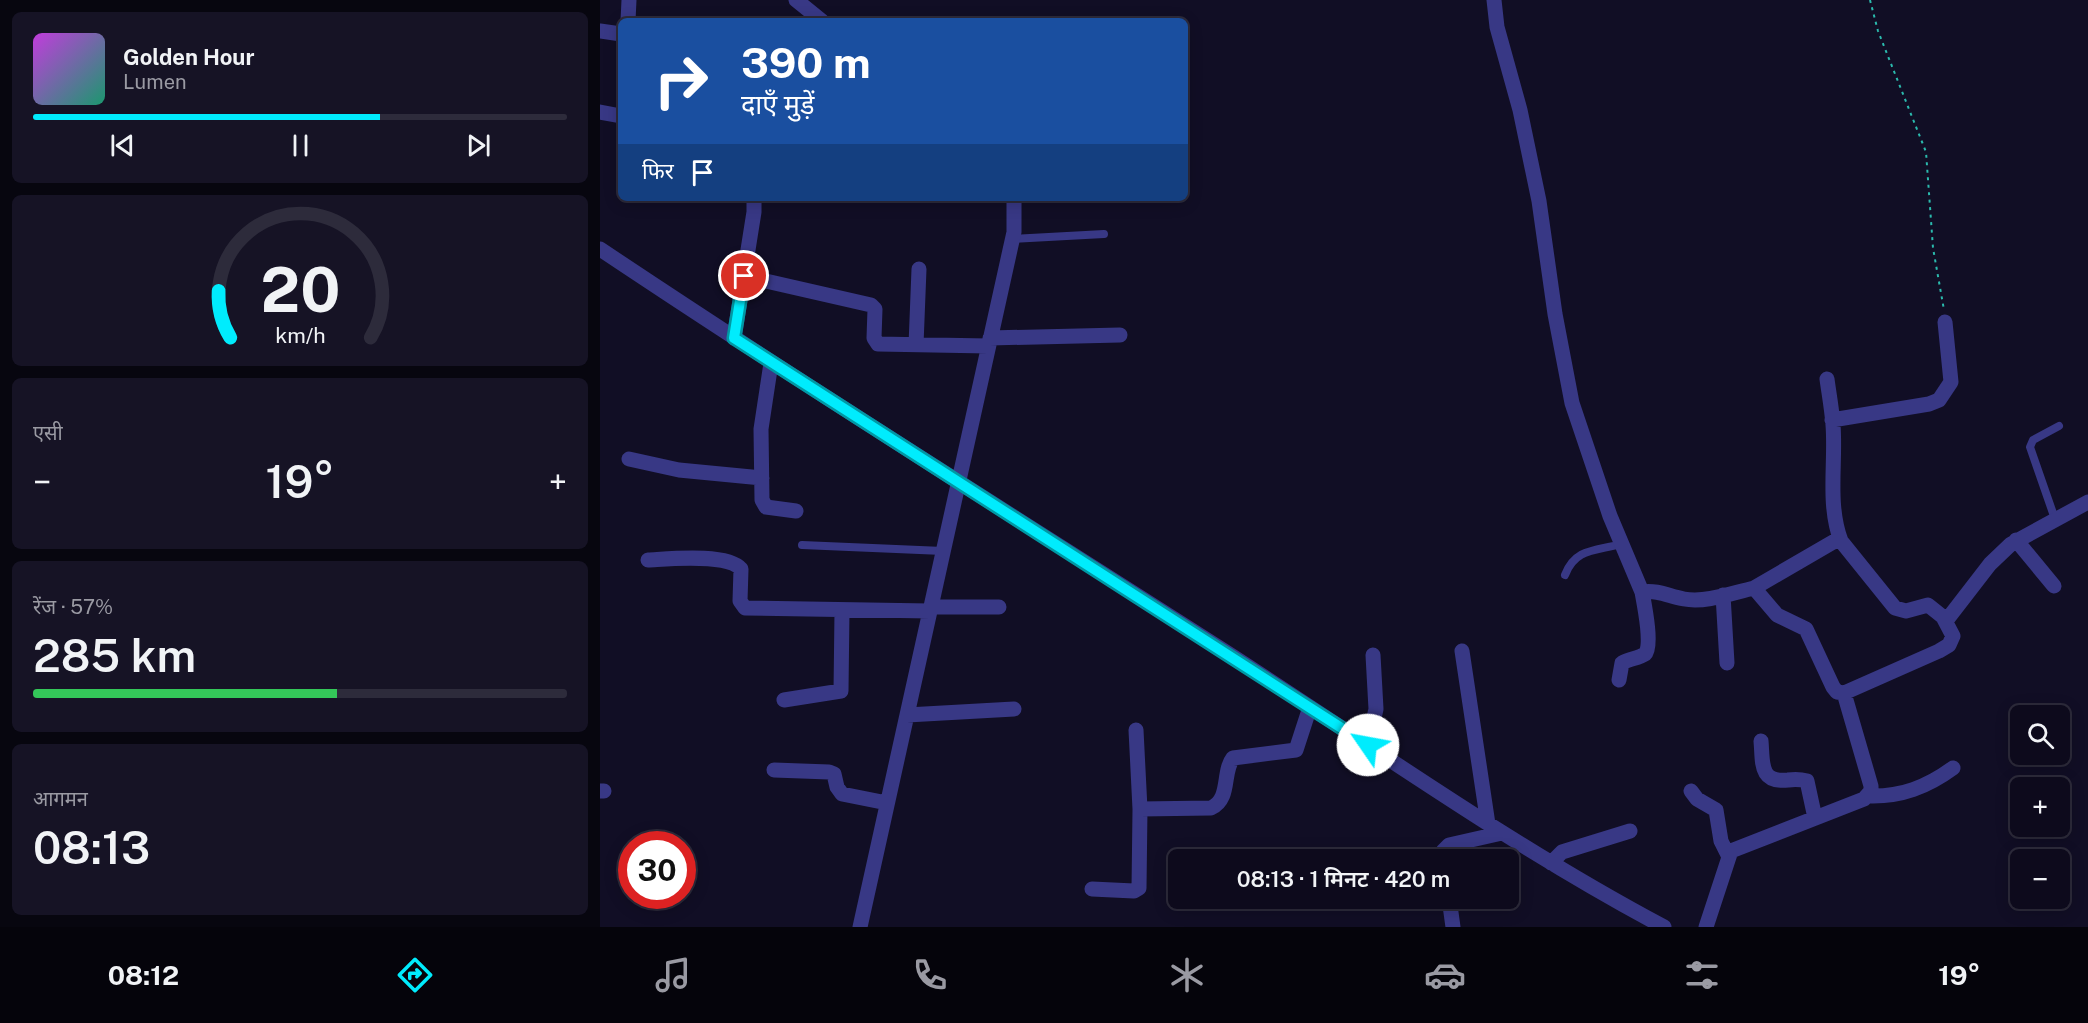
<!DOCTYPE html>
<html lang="hi">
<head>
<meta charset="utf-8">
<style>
	:root { --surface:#0d0a1c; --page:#161325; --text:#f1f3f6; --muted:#9a9aa3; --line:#2d2b3b; --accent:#00ecfd }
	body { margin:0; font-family:"Public Sans","Noto Sans Devanagari",sans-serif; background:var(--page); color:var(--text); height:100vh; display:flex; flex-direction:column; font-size:22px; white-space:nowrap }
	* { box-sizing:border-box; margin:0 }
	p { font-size:20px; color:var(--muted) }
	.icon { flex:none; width:33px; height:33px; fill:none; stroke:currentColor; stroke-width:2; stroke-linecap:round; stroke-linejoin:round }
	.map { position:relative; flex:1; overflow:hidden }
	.details { display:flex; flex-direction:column; gap:12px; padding:12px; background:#07060f; width:600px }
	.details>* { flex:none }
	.top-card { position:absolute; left:18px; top:18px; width:570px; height:183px; border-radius:9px; box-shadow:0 3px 15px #0003,0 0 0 2px var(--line); background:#1a4fa0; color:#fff; overflow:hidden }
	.tools { position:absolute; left:1410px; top:705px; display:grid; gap:12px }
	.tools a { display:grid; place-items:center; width:60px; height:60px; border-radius:9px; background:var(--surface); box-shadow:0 3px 15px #0003,0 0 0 2px var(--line); font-size:30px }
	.speed { position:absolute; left:18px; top:831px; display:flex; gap:12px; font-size:30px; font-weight:700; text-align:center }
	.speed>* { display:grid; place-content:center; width:78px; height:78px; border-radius:50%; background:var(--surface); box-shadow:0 3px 15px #0003,0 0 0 2px var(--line); line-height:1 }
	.speed .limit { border:9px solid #d22; background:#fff; color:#111 }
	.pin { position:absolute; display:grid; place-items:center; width:51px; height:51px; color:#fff; margin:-26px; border:3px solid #fff; border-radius:50%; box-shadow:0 2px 6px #0007 }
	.me { position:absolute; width:66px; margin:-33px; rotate:303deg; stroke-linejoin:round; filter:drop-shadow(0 0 4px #0008) }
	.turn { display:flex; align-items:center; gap:21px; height:126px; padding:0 24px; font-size:27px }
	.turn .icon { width:78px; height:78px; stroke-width:2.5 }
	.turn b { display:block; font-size:42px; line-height:51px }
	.then { display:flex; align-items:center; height:57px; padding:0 24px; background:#0003; gap:12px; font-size:22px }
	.big { font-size:45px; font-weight:600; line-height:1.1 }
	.details .card { flex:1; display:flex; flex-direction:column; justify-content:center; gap:9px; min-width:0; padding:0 21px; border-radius:9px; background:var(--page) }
	.details .dial { align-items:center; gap:0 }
	.dial svg { height:156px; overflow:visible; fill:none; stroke:var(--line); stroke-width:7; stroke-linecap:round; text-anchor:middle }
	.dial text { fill:var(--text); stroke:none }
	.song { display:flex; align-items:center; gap:18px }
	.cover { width:72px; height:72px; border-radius:9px; background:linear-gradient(135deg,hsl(290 70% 55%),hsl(160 70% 35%)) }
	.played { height:6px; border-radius:3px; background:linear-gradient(90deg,var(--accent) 65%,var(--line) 65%) }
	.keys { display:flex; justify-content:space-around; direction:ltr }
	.heat { display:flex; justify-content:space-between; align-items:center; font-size:33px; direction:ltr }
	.charge { height:9px; border-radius:4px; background:linear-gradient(90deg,#34c759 57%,var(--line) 0) }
	.trip { position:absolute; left:568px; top:849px; width:351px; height:60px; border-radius:9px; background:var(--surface); box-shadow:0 3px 15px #0003,0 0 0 2px var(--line); font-weight:600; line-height:60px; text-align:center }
	.tabs { display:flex; height:96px; justify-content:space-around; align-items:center; background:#05040b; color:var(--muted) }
	.tabs .icon { width:42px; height:42px }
	.tabs .on { color:var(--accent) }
	.tabs b { font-size:27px; color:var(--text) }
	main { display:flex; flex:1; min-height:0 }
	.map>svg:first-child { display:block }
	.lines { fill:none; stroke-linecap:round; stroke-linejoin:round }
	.path { stroke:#2bbaad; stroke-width:2; stroke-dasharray:3 4.5; stroke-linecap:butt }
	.service { stroke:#383885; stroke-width:8 }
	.minor { stroke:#383885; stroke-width:15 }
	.route-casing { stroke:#0099a4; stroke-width:15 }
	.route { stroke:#00ecfd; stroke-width:10 }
</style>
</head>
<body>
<main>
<section class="details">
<div class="card">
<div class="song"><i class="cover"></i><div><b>Golden Hour</b><p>Lumen</p></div></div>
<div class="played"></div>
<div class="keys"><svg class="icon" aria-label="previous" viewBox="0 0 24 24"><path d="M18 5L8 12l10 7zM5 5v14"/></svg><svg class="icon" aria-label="pause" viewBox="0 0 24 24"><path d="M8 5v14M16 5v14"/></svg><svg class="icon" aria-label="next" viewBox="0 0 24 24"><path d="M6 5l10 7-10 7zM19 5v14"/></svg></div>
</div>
<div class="card dial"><svg viewBox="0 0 100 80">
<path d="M14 69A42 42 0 1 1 86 69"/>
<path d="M14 69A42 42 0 0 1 8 45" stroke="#00ecfd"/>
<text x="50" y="56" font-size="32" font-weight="700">20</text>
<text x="50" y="72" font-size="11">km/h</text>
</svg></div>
<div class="card"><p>एसी</p>
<div class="heat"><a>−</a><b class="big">19°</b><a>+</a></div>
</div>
<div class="card"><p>रेंज · 57%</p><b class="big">285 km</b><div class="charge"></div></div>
<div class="card"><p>आगमन</p><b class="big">08:13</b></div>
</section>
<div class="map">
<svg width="1488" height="927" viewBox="0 0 1488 927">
	<rect width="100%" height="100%" fill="#110e25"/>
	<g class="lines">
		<path class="path" d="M1270,0l8,31 48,121 7,96 11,62"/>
		<path class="service" d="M413,239l91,-5
			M1455,519l-25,-72 3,-7 26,-14
			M202,545l141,6
			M965,575c10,-27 31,-24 56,-31"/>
		<path class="minor" d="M196,0l26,21
			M894,0l3,27 23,83 19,91 16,113 17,89 38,113 32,76c17,-2 26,4 42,7 22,4 48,-6 70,-11l23,27 29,14 27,58 4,5 7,1 27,93v5l-7,8 -133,52 -25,76
			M28,21l1,-21
			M0,31l21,3
			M0,112l21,4
			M0,249c211,141 426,275 640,412 140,91 277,188 424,266
			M144,276l127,29 4,4 -1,29 4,6 110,2
			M134,338l20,-126v-14
			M390,338l130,-3
			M316,345l3,-76
			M171,363l-10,66 1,71 4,7 30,4
			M1227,379c2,15 5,31 6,46 3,38 -6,79 8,116l54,67 11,3 22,-6 15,12 10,19 -4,9 -10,6 -95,42
			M1232,420l97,-16 10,-4 12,-18 -6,-60
			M29,459l50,11 83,8
			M1416,540l38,46
			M48,560c21,-1 79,-7 93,9l-1,32 5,7 185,3
			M1154,588l86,-50
			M1123,595l4,68
			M331,607h68
			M1346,621l44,-57 21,-20 77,-42
			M862,651l26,173
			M1019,680l3,-17c7,-4 17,-5 23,-9 8,-7 -1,-51 -3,-62
			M184,700l57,-9 1,-80
			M307,715l107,-6
			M536,730l4,79
			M1161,741c2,22 -2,42 27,39 7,-1 12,-1 19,1l8,37
			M768,745l8,-36 -3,-54
			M174,770l55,2 5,2 3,13 5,7 45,9
			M0,791h4
			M1091,791l6,8 19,11 5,31 7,14
			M1269,796c32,1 58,-9 84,-28
			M843,860v-9l6,-6 53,-12
			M951,863l11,-11 68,-21
			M492,889l42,2 5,-3 1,-79 71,-1c20,-9 11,-36 22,-50l63,-8 14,-43
			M849,898l4,29
			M260,927l154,-695v-34"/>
	</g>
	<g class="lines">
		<defs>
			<path id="route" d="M144,276l-10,62 634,407"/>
		</defs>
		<use href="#route" class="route-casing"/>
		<use href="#route" class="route"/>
	</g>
</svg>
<div class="tools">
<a><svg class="icon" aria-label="search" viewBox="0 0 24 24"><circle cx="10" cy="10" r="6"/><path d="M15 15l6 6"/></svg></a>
<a>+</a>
<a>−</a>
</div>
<div class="speed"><div class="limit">30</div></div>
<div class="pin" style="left:144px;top:276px;background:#d93025"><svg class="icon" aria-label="arrive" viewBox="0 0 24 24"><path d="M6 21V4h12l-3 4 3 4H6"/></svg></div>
<svg class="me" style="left:768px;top:745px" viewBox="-20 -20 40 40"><circle r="19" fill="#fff"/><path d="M0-13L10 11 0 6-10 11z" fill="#00ecfd"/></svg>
<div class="trip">08:13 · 1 मिनट · 420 m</div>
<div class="top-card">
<div class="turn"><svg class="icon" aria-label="right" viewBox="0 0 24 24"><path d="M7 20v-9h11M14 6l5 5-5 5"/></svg><div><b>390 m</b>दाएँ मुड़ें</div></div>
<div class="then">फिर<svg class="icon" aria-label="arrive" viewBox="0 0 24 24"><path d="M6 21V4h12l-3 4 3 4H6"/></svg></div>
</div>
</div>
</main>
<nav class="tabs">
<b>08:12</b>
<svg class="icon on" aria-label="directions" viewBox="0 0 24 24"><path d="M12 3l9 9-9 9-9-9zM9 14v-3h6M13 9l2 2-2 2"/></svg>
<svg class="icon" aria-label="music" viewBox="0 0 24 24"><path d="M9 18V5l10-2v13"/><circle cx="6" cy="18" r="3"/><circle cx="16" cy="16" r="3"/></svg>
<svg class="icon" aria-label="phone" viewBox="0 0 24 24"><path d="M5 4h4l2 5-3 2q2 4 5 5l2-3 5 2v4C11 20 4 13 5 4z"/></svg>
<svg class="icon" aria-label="climate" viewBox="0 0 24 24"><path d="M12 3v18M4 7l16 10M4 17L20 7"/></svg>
<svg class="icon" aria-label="car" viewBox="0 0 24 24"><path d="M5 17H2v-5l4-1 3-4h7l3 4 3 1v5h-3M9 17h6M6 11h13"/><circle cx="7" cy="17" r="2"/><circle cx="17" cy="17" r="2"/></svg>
<svg class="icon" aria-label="filters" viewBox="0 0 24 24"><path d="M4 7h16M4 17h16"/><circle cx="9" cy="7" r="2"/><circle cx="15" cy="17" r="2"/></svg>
<b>19°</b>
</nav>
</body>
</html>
